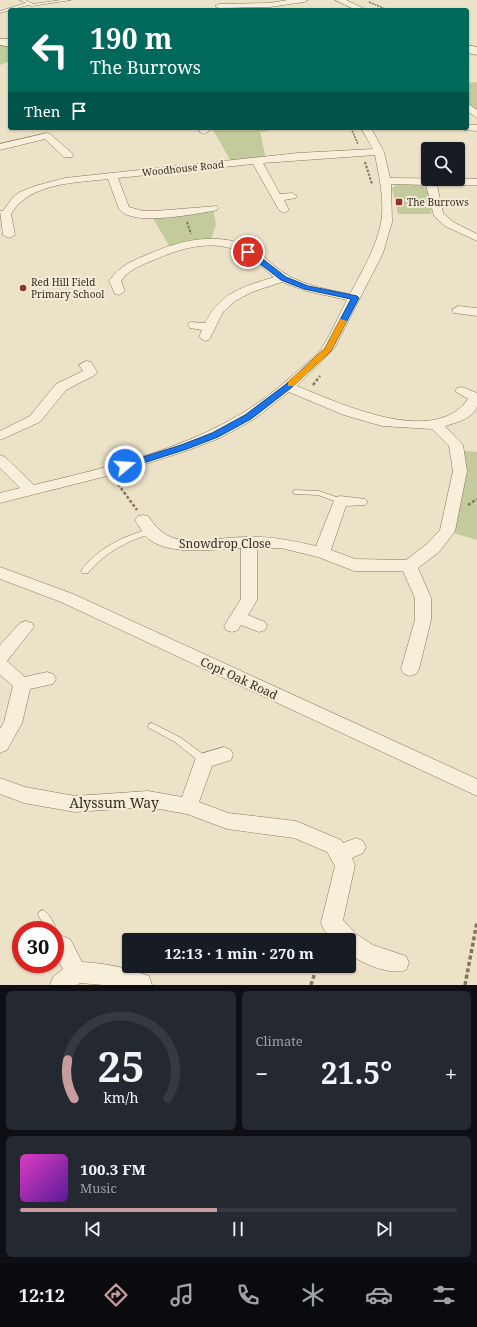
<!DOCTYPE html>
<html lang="en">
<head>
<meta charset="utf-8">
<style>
	:root { --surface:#171b24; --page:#242831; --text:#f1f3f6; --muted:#9ea1a6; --line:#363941; --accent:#c79c9d }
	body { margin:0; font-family:"Noto Serif",serif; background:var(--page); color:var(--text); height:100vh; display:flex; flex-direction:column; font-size:15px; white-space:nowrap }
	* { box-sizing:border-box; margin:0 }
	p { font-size:13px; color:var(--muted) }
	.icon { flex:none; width:22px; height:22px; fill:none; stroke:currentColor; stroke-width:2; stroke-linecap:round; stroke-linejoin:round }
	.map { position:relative; height:985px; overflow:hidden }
	.sheet { display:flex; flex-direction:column; gap:6px; padding:6px; background:#0d0f14; flex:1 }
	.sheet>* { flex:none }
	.hud { position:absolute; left:8px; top:8px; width:461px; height:122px; border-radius:4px; box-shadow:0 1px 3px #0004; background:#00695c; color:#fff; overflow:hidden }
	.controls { position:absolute; left:421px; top:142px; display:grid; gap:8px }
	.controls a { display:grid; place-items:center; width:44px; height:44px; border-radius:4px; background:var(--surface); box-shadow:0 1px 3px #0004; font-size:20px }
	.speed { position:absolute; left:12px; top:921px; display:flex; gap:8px; font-size:20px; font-weight:700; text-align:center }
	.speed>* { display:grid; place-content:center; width:52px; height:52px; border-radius:50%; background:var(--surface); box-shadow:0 1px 3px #0004; line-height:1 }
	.speed .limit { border:6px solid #d22; background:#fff; color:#111 }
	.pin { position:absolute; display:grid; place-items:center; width:34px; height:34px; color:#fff; margin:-17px; border:2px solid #fff; border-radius:50%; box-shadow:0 1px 4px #0007 }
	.me { position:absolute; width:44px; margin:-22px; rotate:72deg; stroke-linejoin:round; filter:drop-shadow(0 0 3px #0008) }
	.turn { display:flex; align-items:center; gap:14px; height:84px; padding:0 16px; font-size:18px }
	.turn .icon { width:52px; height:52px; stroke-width:2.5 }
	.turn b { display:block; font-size:28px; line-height:34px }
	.then { display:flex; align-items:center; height:38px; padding:0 16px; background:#0003; gap:8px; font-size:15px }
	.big { font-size:30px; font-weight:700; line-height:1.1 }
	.sheet .card { flex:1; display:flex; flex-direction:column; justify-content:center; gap:6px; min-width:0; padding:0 14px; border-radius:6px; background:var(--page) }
	.sheet .dial { align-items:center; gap:0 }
	.dial svg { height:104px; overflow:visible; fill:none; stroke:var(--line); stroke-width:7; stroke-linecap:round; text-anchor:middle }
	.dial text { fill:var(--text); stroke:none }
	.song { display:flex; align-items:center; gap:12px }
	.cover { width:48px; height:48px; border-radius:6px; background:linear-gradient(135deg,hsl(310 70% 55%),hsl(270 70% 35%)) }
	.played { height:4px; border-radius:2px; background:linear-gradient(90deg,var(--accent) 45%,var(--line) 45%) }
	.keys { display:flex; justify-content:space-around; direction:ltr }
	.heat { display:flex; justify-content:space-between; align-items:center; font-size:22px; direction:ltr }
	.sheet .tiles { flex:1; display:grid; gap:6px; grid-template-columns:1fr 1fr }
	.card:last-child { grid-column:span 2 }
	.trip { position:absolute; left:122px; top:933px; width:234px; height:40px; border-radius:4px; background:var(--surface); box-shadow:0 1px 3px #0004; font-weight:700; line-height:40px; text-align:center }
	.tabs { display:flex; height:64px; justify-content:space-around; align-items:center; background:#090b0e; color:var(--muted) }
	.tabs .icon { width:28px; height:28px }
	.tabs .active { color:var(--accent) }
	.tabs b { font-size:18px; color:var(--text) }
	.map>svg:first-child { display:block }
	.green { fill:#c3ca9b }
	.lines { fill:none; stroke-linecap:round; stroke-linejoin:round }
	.lane-casing { stroke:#87745d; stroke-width:1 }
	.street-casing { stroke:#87745d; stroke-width:1 }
	.secondary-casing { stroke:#695540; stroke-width:1 }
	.path-far3 { stroke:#87745d; stroke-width:1.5; stroke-dasharray:2 1; stroke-linecap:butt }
	.path-far2 { stroke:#87745d; stroke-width:2; stroke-dasharray:2.5 1.5; stroke-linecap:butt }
	.path-far1 { stroke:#87745d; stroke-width:2.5; stroke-dasharray:3 2; stroke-linecap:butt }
	.path { stroke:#87745d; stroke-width:3.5; stroke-dasharray:4 2.5; stroke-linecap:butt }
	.lane { fill:#f7efda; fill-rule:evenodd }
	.street { fill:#f7efda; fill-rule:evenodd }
	.secondary { fill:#f7efda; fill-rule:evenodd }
	.route { fill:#1a73e8; stroke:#114b97 }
	.slow { fill:#f59e0b }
	.poi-dot { fill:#933130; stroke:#f4ecd6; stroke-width:1.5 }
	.labels { text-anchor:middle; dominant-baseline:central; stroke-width:4; stroke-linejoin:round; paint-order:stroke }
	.far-street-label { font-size:10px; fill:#382c20; stroke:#f4ecd6 }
	.far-poi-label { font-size:10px; fill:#382c20; stroke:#f4ecd6; text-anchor:start }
	.street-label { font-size:12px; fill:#382c20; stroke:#f4ecd6 }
	.near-street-label { font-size:14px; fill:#382c20; stroke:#f4ecd6 }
</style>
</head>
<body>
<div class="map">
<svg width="477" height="985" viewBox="0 0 477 985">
	<rect width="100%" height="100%" fill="#ece2c7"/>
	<path class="green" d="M0,45h10l-2,17 -8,3z
		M477,82v33l-10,-9v-23z
		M202,128h61l2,2 -5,1 6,29 -34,3 -19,-33 -9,1z
		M398,184c11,0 28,-2 32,10 2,6 0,13 2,20h-34l-6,-26z
		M213,208l3,17 -6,17 -40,5 -19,-32z
		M457,450l20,2v88l-30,-9z"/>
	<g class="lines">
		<defs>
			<path id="lane" d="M20,0h5l8,4 28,-4h10l-39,6 -4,-1 -28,8v-2l26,-8z
				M261,128h5l1,2 -4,1z
				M294,490l25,1 23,8 2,2 -4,2 -22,-8 -22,-1h-2l-1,-2z
				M150,529l4,2 -1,2c-26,8 -48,19 -65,40h-6l-1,-2c16,-23 43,-35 69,-42z
				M152,723l29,15 26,19 1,3 -1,3 -3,1 -3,-1 -26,-21 -26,-14 -1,-2 1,-2z
				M43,910c6,3 12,15 14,21l2,1 8,14 -1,3 -4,2c-9,-4 -7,-13 -7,-21h-8l-9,-15 1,-3z"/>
			<path id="street" d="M288,0h20l-4,2 -34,5 -51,1 -4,-2 4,-2 51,-1z
				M335,0h11l21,10h-11z
				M467,103l10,7v8l-10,-7z
				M467,125h10v6l-13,-1 -2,-2h5z
				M197,128h10l2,3 -5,3 -3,-1z
				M361,128h10l13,24 6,26 87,1v6h-40l6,28 10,9 24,12v7l-32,-15 -11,-10 -8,-31 -35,-1 1,38 -9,31 -49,96 -37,37c42,17 137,62 171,13l-13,-8 2,-3 5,-1 15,6c0,4 0,9 0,13 -2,12 -22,17 -32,20l18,19 4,26 -12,60 -16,21 -21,16 13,30v22l-12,49 -3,5 -6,2 -6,-2 -3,-5 14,-49v-22l-12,-27h-49l-36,-14 -37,-9h-24v52l-9,15 17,7 2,4 -2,4 -6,2 -18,-7 -3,5 -6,2 -6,-2 -2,-4 17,-27v-51c-26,1 -69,8 -91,-8 -7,-5 -10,-13 -15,-20l3,-4 5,-1 5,1c9,13 18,22 34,24 21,2 44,-3 65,-3 24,-1 46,4 69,9l19,-48 5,-2 25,3 3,3 -3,3 -19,1 -15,44 24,9 51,1 21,-16 13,-14 13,-59 -4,-25 -17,-17 -50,-3 -38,-11 -55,-23 -36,28 -33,18 -31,12 -74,24 -115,29v-10l20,-5 -20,-20v-13l5,2 29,28c94,-23 188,-43 261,-112 9,-8 22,-17 28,-27 9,-14 16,-31 24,-46l-41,-9 -24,-9 -30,10 -17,9 -12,11 -14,28 -4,1 -6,-4 3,-7 -12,-2 -2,-3 2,-3 15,1c16,-31 38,-36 69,-46 -10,-7 -18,-17 -29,-23 -29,-16 -62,-7 -91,6 -12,5 -25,9 -33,21l4,10 -6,4 -4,-1 -6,-13c11,-16 25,-21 42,-28 32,-14 73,-22 104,-3 12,8 21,19 34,26 19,10 40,14 61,18 12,-23 26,-46 31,-71 4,-21 -2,-48 -6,-68l-112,8 17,31 12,-1 5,3 -1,2 -12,2 5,10 -5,3 -5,-3 -26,-46 -135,14 11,29 14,4h12l62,-5 1,2 -1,2 -4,1c-20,3 -81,16 -94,-2l-11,-30c-32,4 -78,3 -97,35l4,21 -6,3 -6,-3 -3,-24h3l10,-14 7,-5 15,-6 30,-8 233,-25 75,-4z
				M47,133l3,1 22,19 1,2 -1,2h-8l-19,-18 -45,11v-6z
				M458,306l19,2v8l-23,-3 -2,-3z
				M86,361l5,1 6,10 -2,3 -29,15 -26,32 -40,18v-9l30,-15 26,-32 27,-13 -4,-6z
				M0,567l73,27 404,185v17l-416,-194 -61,-23z
				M26,621l6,2 2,4 -27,34 18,16 22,-5 6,2 3,5 -3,5 -23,5 -8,34 -15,27 -7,3v-24l4,-7 9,-36 -13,-11v-30l20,-22z
				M224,747l7,3 2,5 -2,5 -19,6 -13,36 29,11 68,8 45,19 2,3 13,-5 7,3 3,6 -3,6 -11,5 3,7 -12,55 13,14 17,11 33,11 3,7 -3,7c-16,6 -44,-7 -57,-16v-14h-15l-10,-10 -3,-7 14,-57 -8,-14 -33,-14 -67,-9 -40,-15 -39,-7 -73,5 -51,-9 -24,-9v-16l25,9 50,9 73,-5 34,6 15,-42z
				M62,936l8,3 12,23c22,1 46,6 67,14l3,9h-49l-23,-2 -3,2h-27l3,-8 10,-8 -8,-15v-15z"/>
			<path id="secondary" d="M0,39h10v8l-10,-2z
				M467,45l10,2v8l-10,-2z"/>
		</defs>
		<use href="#lane" class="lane-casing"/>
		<use href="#street" class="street-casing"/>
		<use href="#secondary" class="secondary-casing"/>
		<path class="path-far3" d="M369,2l19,8
			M351,128l7,16"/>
		<path class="path-far2" d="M365,162l7,22
			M187,222l4,12"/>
		<path class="path-far1" d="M313,385l7,-9
			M115,480l22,30
			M468,505l9,-6"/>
		<path class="path" d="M311,985l6,-19
			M465,985l12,-63"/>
		<use href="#lane" class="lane"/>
		<use href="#street" class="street"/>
		<use href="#secondary" class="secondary"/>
	</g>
	<path class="route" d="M246,250h5l35,27 22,9 49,10 2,2 -28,53 -40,37 -40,31 -33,18 -31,12 -59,19h-7v-4l60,-19 31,-12 33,-18 40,-30 40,-37 26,-49 -47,-10 -23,-9 -35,-27z"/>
	<path class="slow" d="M340,319l7,2 -16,30 -37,35h-6v-4l37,-34z"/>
	<g class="poi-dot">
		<rect x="395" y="198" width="8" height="8" rx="2"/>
		<circle cx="23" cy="288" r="4"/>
	</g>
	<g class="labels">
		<g class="far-street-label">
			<text transform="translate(183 168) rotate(-6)">Woodhouse Road</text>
		</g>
		<g class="far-poi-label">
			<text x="407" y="202">The Burrows</text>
			<text x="31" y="282">Red Hill Field<tspan x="31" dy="12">Primary School</tspan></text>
		</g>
		<g class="street-label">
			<text x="225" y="543">Snowdrop Close</text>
			<text transform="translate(239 678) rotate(25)">Copt Oak Road</text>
		</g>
		<g class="near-street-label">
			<text x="114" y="802">Alyssum Way</text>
		</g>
	</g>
</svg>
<div class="controls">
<a><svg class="icon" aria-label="search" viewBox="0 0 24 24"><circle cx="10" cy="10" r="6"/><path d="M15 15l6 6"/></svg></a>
</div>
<div class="speed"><div class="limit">30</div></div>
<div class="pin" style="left:248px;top:252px;background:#d93025"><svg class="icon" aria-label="arrive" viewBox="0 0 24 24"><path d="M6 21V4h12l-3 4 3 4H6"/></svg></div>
<svg class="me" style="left:125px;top:466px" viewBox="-20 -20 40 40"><circle r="17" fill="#1a73e8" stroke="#fff" stroke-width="3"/><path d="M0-11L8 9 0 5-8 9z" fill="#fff"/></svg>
<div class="trip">12:13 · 1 min · 270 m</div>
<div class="hud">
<div class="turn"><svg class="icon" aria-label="left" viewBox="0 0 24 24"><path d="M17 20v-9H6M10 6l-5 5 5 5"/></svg><div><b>190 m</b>The Burrows</div></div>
<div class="then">Then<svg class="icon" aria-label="arrive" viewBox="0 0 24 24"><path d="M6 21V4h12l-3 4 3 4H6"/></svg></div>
</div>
</div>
<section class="sheet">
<div class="tiles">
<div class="card dial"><svg viewBox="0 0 100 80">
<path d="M14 69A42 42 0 1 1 86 69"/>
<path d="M14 69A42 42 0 0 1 9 39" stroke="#c79c9d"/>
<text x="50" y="56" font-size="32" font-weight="700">25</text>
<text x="50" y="72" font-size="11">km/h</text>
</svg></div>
<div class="card"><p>Climate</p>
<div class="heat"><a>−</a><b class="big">21.5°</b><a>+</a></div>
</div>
<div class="card">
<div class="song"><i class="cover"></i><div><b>100.3 FM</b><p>Music</p></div></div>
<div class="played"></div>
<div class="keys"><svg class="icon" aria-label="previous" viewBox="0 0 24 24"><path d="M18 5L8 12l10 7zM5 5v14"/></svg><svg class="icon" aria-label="pause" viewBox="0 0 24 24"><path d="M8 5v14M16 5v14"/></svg><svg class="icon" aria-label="next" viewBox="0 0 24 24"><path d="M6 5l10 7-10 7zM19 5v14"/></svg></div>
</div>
</div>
</section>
<nav class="tabs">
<b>12:12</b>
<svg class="icon active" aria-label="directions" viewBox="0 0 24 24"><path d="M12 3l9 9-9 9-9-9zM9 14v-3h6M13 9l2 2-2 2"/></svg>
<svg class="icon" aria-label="music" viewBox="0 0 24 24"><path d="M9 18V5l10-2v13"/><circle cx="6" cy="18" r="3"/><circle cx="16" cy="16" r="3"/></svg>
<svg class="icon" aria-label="phone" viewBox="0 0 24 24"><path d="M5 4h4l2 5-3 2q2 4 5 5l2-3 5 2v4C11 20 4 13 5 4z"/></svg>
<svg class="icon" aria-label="climate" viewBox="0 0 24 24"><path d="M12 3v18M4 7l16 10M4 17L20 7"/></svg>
<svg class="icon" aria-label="car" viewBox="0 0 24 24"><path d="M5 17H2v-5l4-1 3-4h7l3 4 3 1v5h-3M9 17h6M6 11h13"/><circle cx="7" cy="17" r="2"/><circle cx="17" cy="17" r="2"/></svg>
<svg class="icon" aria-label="filters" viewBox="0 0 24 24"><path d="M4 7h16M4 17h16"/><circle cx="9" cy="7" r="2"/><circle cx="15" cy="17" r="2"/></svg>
</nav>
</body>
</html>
